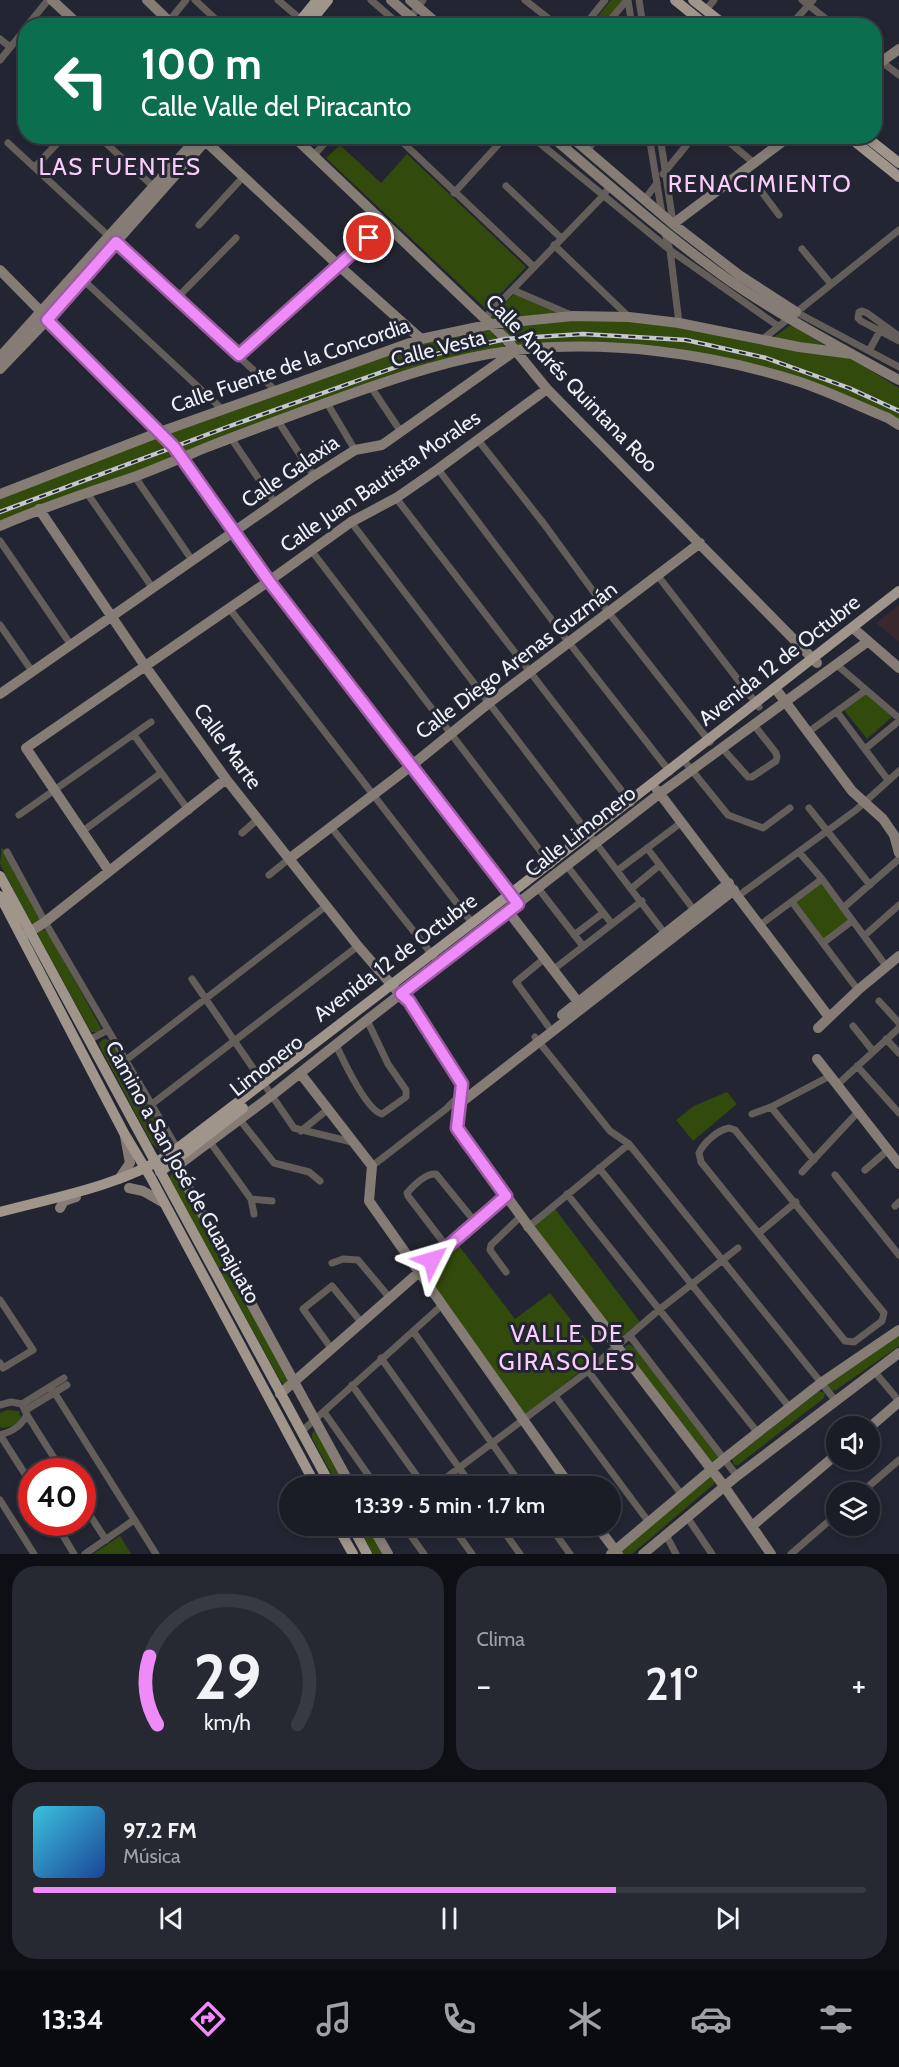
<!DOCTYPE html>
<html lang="es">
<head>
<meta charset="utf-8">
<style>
	:root { --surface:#1a1c26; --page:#272932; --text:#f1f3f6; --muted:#9fa1a7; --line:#383a43; --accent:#ee8bf8 }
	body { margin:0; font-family:Cabin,sans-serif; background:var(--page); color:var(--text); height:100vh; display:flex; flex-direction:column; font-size:22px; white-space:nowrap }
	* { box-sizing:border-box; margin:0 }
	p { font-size:20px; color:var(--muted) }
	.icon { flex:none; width:33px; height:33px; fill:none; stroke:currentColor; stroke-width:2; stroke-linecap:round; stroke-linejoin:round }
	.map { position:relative; height:1554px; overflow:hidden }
	.sheet { display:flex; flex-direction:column; gap:12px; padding:12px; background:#0e0f15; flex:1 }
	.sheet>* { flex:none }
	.top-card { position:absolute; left:18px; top:18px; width:864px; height:126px; border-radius:24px; box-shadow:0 3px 9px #0003,0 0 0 2px var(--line); background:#0b6e4f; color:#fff; overflow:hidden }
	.controls { position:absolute; left:826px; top:1416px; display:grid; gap:12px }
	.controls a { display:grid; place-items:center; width:54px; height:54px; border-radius:50%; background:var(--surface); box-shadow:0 3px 9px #0003,0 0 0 2px var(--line); font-size:30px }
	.speed { position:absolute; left:18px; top:1458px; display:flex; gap:12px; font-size:30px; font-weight:700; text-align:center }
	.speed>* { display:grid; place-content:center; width:78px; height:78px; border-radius:50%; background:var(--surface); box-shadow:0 3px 9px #0003,0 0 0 2px var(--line); line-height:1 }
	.speed .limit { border:9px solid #d22; background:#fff; color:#111 }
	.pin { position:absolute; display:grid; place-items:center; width:51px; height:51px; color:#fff; margin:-26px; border:3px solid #fff; border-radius:50%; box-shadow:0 2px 6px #0007 }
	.me { position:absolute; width:66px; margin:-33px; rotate:50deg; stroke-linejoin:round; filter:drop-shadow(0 0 4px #0008) }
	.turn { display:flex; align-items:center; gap:21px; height:126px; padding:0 24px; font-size:27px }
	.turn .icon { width:78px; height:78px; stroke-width:2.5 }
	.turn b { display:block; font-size:42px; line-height:51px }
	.big { font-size:45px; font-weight:600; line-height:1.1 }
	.sheet .widget { flex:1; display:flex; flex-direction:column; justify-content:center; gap:9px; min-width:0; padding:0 21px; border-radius:24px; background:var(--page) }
	.sheet .dial { align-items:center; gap:0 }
	.dial svg { height:156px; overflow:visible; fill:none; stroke:var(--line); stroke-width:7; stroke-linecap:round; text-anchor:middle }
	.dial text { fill:var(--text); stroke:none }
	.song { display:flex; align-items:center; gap:18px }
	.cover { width:72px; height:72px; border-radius:9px; background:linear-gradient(135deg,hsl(190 70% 55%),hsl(220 70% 35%)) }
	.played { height:6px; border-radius:3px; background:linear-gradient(90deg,var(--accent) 70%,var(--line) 70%) }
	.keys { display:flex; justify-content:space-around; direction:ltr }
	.heat { display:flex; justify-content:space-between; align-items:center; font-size:33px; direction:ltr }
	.sheet .tiles { flex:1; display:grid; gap:12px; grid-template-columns:1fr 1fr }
	.widget:last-child { grid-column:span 2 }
	.trip { position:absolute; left:279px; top:1476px; width:342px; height:60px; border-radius:30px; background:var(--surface); box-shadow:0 3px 9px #0003,0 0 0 2px var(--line); font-weight:600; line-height:60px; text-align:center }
	.menu { display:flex; height:96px; justify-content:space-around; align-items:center; background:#0a0b0f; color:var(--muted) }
	.menu .icon { width:42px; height:42px }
	.menu .selected { color:var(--accent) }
	.menu b { font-size:27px; color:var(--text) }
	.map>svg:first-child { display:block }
	.industrial { fill:#3a282f }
	.green { fill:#324a0b }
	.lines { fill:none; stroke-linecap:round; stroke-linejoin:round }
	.street { stroke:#635e59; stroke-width:7 }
	.secondary { stroke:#857d75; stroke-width:10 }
	.primary { stroke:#9f958b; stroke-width:10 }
	.rail-casing { stroke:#c6c8d1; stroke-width:4.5 }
	.rail { stroke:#232632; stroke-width:2; stroke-dasharray:7; stroke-linecap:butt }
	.route-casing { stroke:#9b5aa1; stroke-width:15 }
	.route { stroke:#ee8bf8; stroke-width:10 }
	.labels { text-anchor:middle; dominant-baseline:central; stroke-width:6; stroke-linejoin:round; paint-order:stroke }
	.street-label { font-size:21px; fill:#eff1f9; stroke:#232632 }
	.quarter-label { font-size:24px; letter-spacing:1.5px; fill:#facdfd; stroke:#232632 }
</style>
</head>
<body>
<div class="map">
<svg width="899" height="1554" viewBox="0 0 899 1554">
	<rect width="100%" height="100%" fill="#232632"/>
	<path class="industrial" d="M899,605v37l-23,-19z"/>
	<path class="green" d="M611,0h13l-22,25 -12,1z
		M340,145l41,38 26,-29 119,113 -40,42 -160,-151z
		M514,294l47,20 -72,5z
		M630,319l214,35 55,34v33l-10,-6 -197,-63 -171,-4 -19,-18 1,-5 44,-5z
		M789,326h4l34,21 -54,-9z
		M487,328l21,21 -46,8 -67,16 -121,44 -91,37 -17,-22 259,-90z
		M158,437l17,19 -2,2 -173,63v-23z
		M865,693l27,24 -25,22 -23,-29z
		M2,847l38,73 -4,7 -5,-4 -31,-59z
		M820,882l29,39 -26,20 -30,-39z
		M41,928l7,4 52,94 1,3 -3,3h-7l-53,-97v-4z
		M104,1039l6,1 62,108 -5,4 -6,-1 -9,-7 -53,-99 1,-3z
		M727,1092l10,12 -44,37 -17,-21 18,-14z
		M176,1172l114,210 -6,3 -4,-5 -111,-202 3,-5z
		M553,1206l87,116 -20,16 -89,-113z
		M456,1242l59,77 35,-26 49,63 -75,61 -104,-144z
		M899,1336v10l-63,44 -5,1 -3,-3v-4z
		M629,1344l7,5 82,108 -5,9 -86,-113 -2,-6z
		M819,1391l6,2 -1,5 -86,67h-4l-2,-6z
		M7,1410l12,1 2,7 -7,8 -12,2 -2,-1v-14z
		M314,1431h2l32,55h-10l-26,-48v-4z
		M711,1476l4,5 -1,3 -82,70h-10l1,-4z
		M358,1526h10l16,28h-11z
		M120,1536l11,18h-38z"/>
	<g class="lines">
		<path class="street" d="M195,0l28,26
			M278,0l26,22
			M371,0l30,26
			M525,0l33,26
			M628,0l4,26
			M639,0l4,26
			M802,0l33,26
			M706,10l8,-10
			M411,17l12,-17
			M27,26l21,-26
			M165,26l21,-26
			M584,26l21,-26
			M605,26l22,-26
			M790,26l23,-26
			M0,39l10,8
			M874,56l25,19
			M0,60l26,-32
			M98,136l58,53
			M396,136l137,130
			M531,136l139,114 108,76
			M649,136l13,78
			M660,136l13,87
			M722,136l33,28
			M8,143l267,247
			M587,151l11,-15
			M314,155l17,-19
			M35,167l29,-31
			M746,171l33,44
			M663,174l31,-38
			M506,186l55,52
			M454,193l52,-57
			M645,199l12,-16
			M199,225l45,-49
			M664,231l6,19 9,73
			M554,245l74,71
			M802,249l29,35
			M80,277l143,133
			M513,290l58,25
			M177,298l59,-60
			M796,312l103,55
			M485,318l118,-122 7,-10
			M899,336l-32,-23 -5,-2 -3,1 -1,6 3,3 38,20
			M763,339l136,-109
			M869,351l13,-24
			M239,355l146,-131
			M371,387l30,45
			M327,403l28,47
			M278,421l36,55
			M231,438l44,65
			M478,440l66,84 65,89 101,129
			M438,469l132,175 100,128
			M135,477l57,83
			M87,493l65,94
			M396,498l235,305
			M351,522l315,413
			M0,541l71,104
			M311,550l240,315
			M658,576l101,131
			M229,608l244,316
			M0,625l32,46
			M837,665l62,53
			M837,712l51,68
			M807,733l59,-43
			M134,735l55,76
			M723,749l25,28h4l24,-16 1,-4 -1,-4 -22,-28
			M865,749l34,-28
			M686,763l42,52 35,13 27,-20
			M809,808l61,77
			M19,815l132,-93
			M331,827l103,130
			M83,831l78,-58
			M242,833l16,-14
			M647,848l47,62
			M7,852l38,70 132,226
			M799,852l23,27 64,87
			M567,866l45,58
			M618,870l64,-48
			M269,875l20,-16
			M538,888l45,58
			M632,888l28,-23
			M738,896l118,-86 43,-39
			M792,902l66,88
			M843,908l56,-49
			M760,925l62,-46
			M574,935l29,-22
			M864,936l35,-31
			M823,943l29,-22
			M545,958l-29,24 32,44
			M554,969l88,-68
			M192,979l102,149 58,14
			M879,1001l20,22
			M853,1026l20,25
			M535,1037l75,94 19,13 206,256
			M886,1039l13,14
			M89,1040l19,-10
			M336,1045c7,15 31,66 46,69l24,-17v-7l-18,-26 -21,-44
			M126,1060l200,-154
			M857,1066l42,47
			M837,1085l62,-57
			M152,1104l206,-158
			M771,1107l43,53
			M752,1114l19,-7 59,-31
			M240,1120l34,43 35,9 11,9
			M729,1128l6,2 149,183 -2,8 -28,21 -9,-1 -144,-179 -2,-9c5,-11 19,-23 30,-25z
			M301,1131l26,-21
			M210,1142l41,57 3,15
			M376,1163l70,-54 8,-8
			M599,1168l191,240
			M865,1170l23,-20
			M802,1172l56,-60
			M835,1175l64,80
			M567,1194l191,239
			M251,1199l21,2
			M895,1206l4,-4
			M527,1228l102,-84
			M759,1233l37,-31
			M447,1247l-39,-51 -1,-3c7,-8 19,-20 29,-19l40,49
			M332,1263l11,-4 15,1 31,37
			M506,1272l-16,-22 1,-5 30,-29
			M0,1300l33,50 -30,18 -3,-5
			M413,1331l109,155
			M630,1336l107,140
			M331,1348l-28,-39 29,-23 29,36
			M381,1358l91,128
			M588,1371l94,124
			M874,1371l25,30
			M352,1385l72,101
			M51,1387l105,167
			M555,1396l93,125
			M22,1404l42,-26
			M0,1405l11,-3 11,2
			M26,1410l41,-25
			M324,1412l52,74
			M27,1415l36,57
			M301,1432l140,-126
			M0,1435l32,50
			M0,1435c13,-4 20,-8 27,-20l-5,-11
			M435,1486l153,-115 72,-62 78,-61
			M862,1492l37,-32
			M0,1500l34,54
			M82,1503l24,37
			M687,1517l25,37
			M55,1522l19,32
			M404,1526l20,28
			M452,1526l20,28
			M500,1526l20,28
			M550,1526l20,28
			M666,1535l10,19
			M85,1554l49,-34
			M791,1554l46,-40"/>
		<path class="secondary" d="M52,0l28,26
			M147,0l27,26
			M391,0l30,26
			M410,0l30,26
			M874,67l25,-18
			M200,136l138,129 83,74
			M293,136l213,203 41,50 270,274
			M551,136c60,51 118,102 182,147 53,36 110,66 166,97
			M570,136l103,88 66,51 57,37
			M673,224l117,-88
			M0,270l174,177 95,134 246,320
			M0,357l199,-221
			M0,369l47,-49 163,-184
			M0,494l160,-62 261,-93 71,-15 81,-8 56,1 50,6 120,24 53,7
			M39,509l106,157 81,113 132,167 45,52 6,3 53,83 -5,44 72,99 78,102 2,7
			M0,526c43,-19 87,-33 131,-48 25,-9 50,-20 74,-30 46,-18 93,-35 140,-52 56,-20 112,-39 171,-46 92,-10 193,3 281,31 31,10 61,25 91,37l11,7
			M853,628l46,40
			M775,688l77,103 31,28 11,16 5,18
			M0,694l314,-218 41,-26 27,-5 130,-92
			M657,790l172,227
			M289,859l122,-93 79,-64 210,-159
			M109,871l-83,-123 243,-167 82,-59 45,-24 42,-29 109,-80
			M508,911l70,91
			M25,935l20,-13 181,-143
			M562,1015l167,-132
			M818,1028l40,-38 41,-34
			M817,1059l82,105
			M300,1073l72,93 -3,35 201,285
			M459,1104l275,-214
			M174,1162l177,324
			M177,1166l94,-70 96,-76 292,-226 208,-152
			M119,1179l11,-16 -5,-27
			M129,1188l14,3 21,12
			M60,1208l4,-7 12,-4
			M603,1332l6,4 115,150 47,68
			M280,1394l226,-198
			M870,1427l29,-25
			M372,1526l16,28
			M597,1526l21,28
			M752,1526l85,-72
			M611,1554l113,-95 97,-76 78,-53
			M643,1554l94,-78 162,-123"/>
		<path class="primary" d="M675,0l32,26
			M693,0l33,26
			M296,26l21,-26
			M307,26l21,-26
			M848,136l51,41
			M865,136l34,27
			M0,876l331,610
			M0,896l124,237 27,45 165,308
			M160,1172l83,-64
			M0,1212c57,-15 120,-26 170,-58l340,-260 389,-303
			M337,1526l16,28
			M352,1526l15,28"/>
		<defs>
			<path id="rail" d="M0,512l230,-86 197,-70 79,-17 77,-5 103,6 80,18 83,30 50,23"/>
		</defs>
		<use href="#rail" class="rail-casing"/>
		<use href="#rail" class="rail"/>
	</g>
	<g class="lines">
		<defs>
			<path id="route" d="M369,238l-130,117 -123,-113 -69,78 127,127 95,134 249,323 -117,90 8,7 53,83 -5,44 49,68 -74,64"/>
		</defs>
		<use href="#route" class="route-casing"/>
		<use href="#route" class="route"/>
	</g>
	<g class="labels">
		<g class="street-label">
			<text transform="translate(438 348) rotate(-14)">Calle Vesta</text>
			<text transform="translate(290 365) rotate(-19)">Calle Fuente de la Concordia</text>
			<text transform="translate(572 383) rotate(46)">Calle Andrés Quintana Roo</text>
			<text transform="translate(290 471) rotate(-34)">Calle Galaxia</text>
			<text transform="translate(380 481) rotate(-34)">Calle Juan Bautista Morales</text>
			<text transform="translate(516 660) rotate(-37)">Calle Diego Arenas Guzmán</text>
			<text transform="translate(779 660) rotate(-38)">Avenida 12 de Octubre</text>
			<text transform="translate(228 746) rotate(54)">Calle Marte</text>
			<text transform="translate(580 831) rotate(-38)">Calle Limonero</text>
			<text transform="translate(395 957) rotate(-37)">Avenida 12 de Octubre</text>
			<text transform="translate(266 1065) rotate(-38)">Limonero</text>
			<text transform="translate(183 1172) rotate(61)">Camino a San José de Guanajuato</text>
		</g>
		<g class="quarter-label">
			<text x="120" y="166">LAS FUENTES</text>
			<text x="760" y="183">RENACIMIENTO</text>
			<text x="567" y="1333">VALLE DE<tspan x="567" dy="28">GIRASOLES</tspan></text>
		</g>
	</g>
</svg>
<div class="controls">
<a><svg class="icon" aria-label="sound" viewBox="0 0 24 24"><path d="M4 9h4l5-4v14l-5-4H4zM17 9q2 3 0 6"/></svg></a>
<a><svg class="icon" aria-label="layers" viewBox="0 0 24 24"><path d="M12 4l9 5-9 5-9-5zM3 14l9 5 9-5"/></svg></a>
</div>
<div class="speed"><div class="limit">40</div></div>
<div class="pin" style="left:369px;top:238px;background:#d93025"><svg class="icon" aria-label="arrive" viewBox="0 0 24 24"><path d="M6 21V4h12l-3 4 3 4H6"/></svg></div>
<svg class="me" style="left:432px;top:1260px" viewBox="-20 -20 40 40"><path d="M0-17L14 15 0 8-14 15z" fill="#ee8bf8" stroke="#fff" stroke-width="4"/></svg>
<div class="trip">13:39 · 5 min · 1.7 km</div>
<div class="top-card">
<div class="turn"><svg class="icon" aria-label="left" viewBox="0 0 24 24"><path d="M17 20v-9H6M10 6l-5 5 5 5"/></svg><div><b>100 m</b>Calle Valle del Piracanto</div></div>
</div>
</div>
<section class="sheet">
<div class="tiles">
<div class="widget dial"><svg viewBox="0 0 100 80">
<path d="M14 69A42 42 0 1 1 86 69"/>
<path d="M14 69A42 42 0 0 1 10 34" stroke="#ee8bf8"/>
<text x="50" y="56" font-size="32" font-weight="700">29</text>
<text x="50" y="72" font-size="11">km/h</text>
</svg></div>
<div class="widget"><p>Clima</p>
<div class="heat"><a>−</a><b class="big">21°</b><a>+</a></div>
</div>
<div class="widget">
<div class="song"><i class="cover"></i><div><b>97.2 FM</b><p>Música</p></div></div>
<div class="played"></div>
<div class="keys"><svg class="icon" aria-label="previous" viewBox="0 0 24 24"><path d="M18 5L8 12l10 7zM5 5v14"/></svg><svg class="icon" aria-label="pause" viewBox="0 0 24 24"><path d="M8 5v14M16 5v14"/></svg><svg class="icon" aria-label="next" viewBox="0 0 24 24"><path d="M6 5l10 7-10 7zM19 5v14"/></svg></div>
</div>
</div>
</section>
<nav class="menu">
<b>13:34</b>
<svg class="icon selected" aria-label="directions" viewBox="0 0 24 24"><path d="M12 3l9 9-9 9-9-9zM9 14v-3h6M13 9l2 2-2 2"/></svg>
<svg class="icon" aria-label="music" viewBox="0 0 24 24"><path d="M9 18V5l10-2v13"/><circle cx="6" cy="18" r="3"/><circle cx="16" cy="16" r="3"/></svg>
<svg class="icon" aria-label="phone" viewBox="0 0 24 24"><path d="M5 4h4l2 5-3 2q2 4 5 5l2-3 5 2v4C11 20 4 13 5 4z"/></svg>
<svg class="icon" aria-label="climate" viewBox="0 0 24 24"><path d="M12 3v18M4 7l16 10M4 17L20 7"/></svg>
<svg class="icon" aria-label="car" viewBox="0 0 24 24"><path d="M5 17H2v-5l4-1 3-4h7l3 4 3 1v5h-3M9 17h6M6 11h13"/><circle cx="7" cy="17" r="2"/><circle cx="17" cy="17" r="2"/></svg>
<svg class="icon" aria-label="filters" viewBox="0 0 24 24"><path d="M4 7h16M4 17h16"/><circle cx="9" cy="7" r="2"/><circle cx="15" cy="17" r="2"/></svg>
</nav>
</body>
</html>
